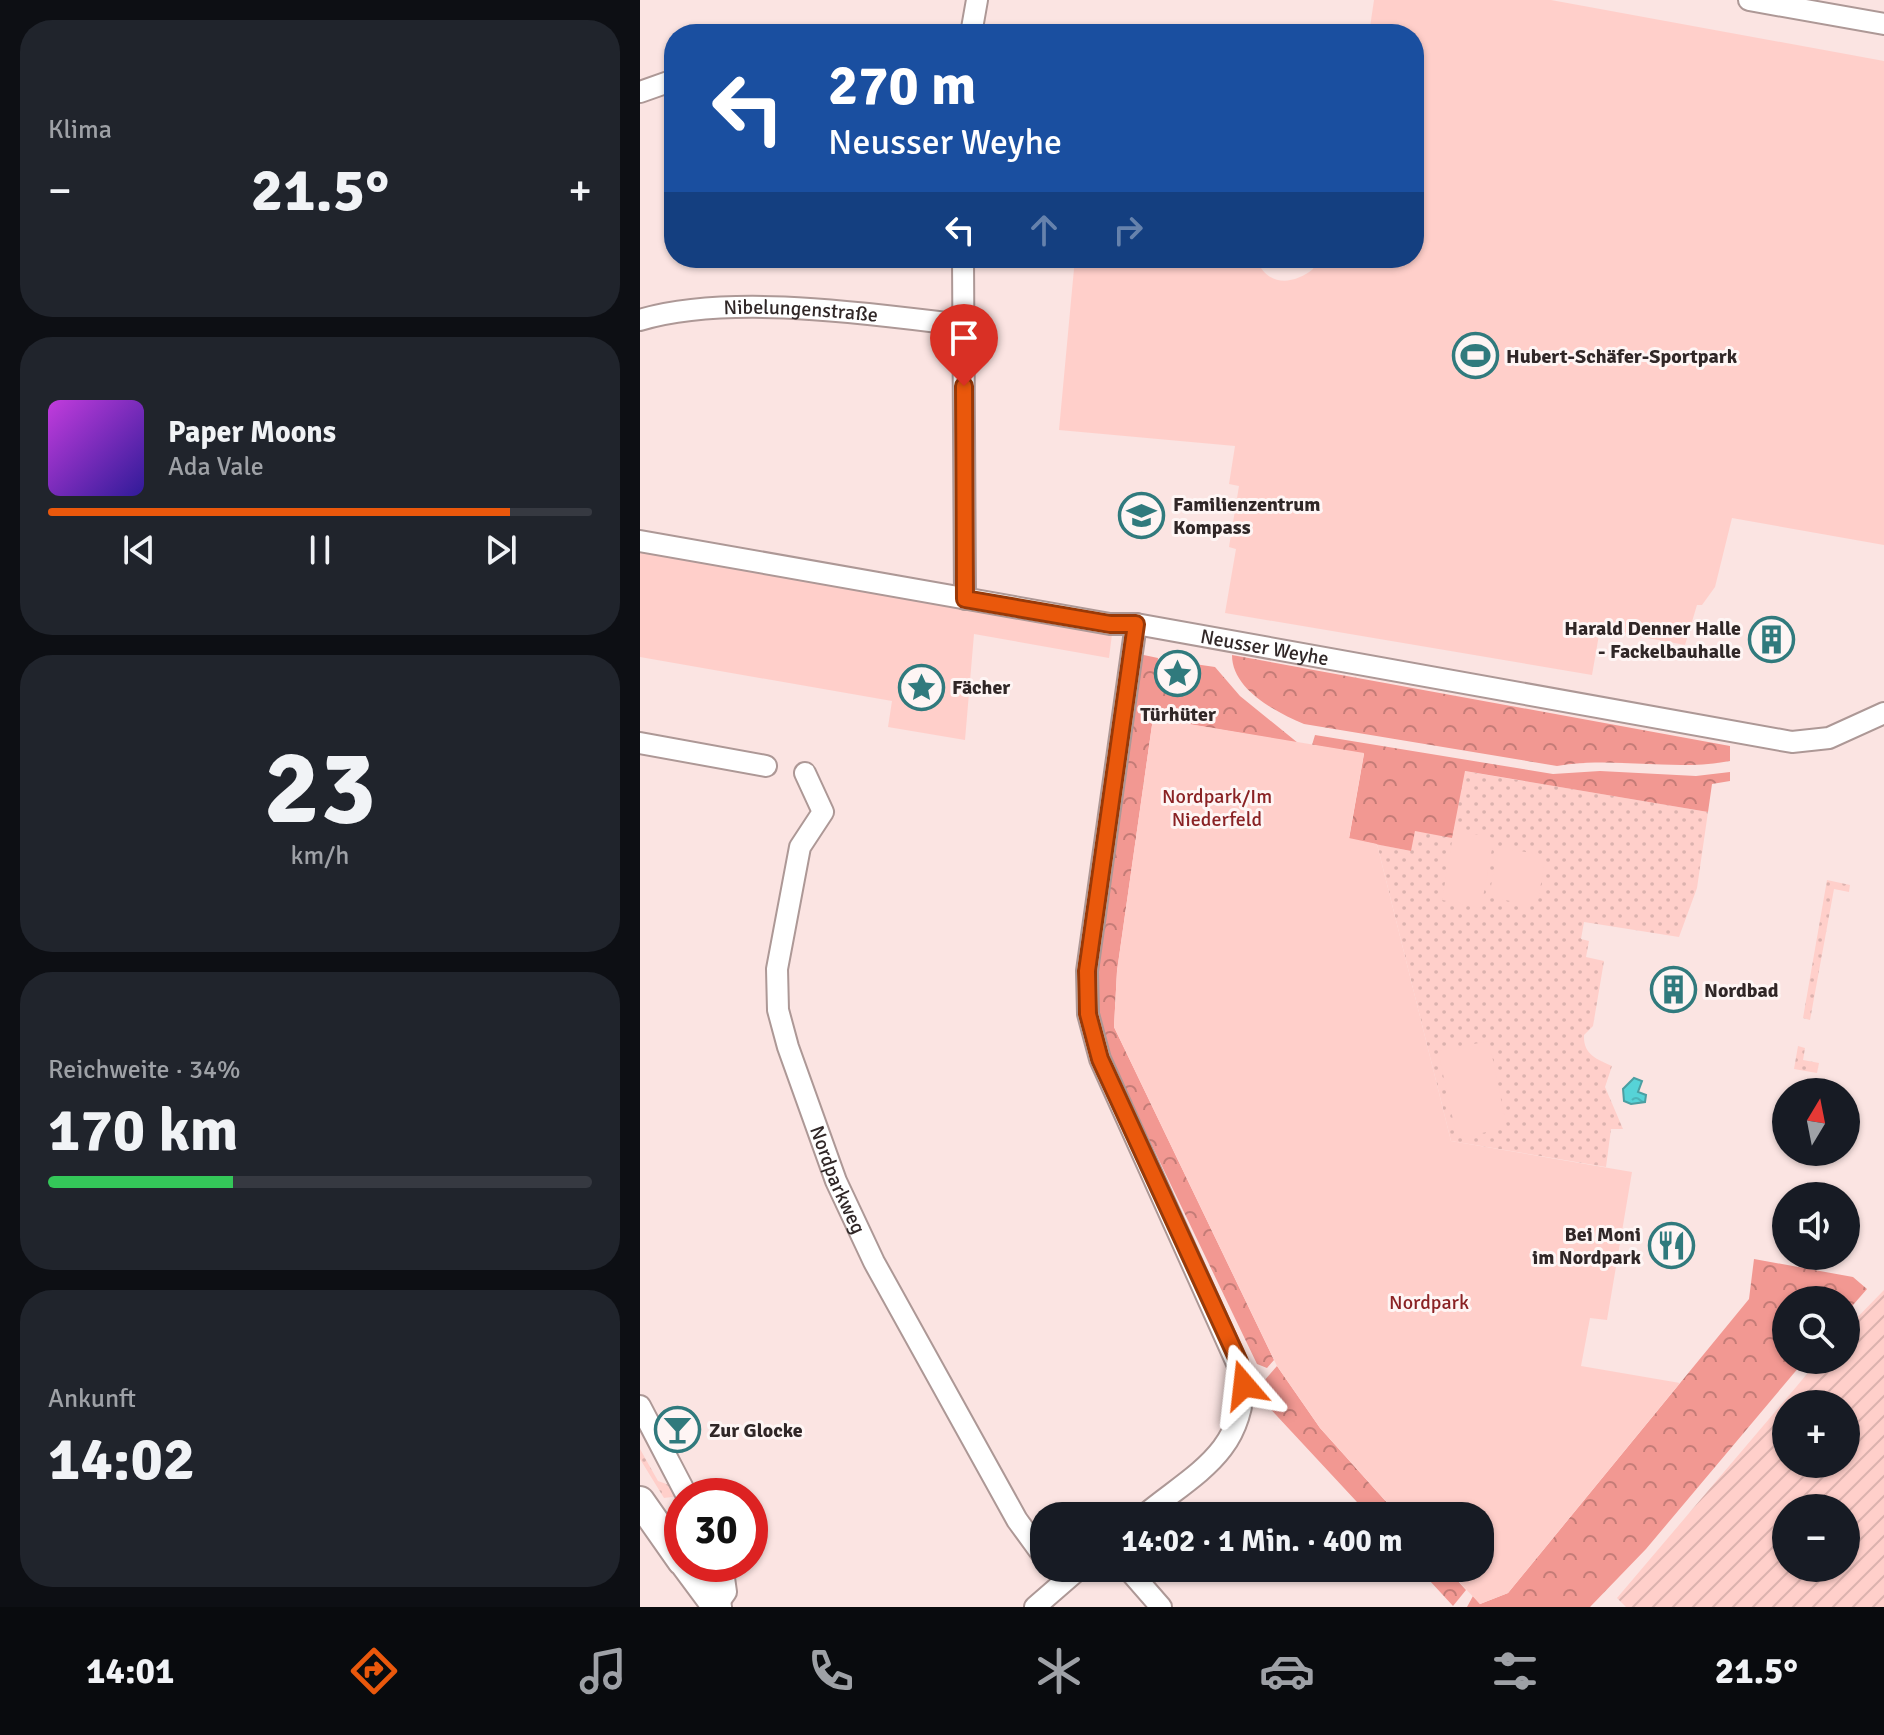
<!DOCTYPE html>
<html lang="de">
<head>
<meta charset="utf-8">
<style>
	:root { --surface:#171b24; --page:#20242c; --text:#f1f3f6; --muted:#9ea1a6; --line:#363941; --accent:#ea580c }
	body { margin:0; font-family:Signika,sans-serif; background:var(--page); color:var(--text); height:100vh; display:flex; flex-direction:column; font-size:30px; white-space:nowrap }
	* { box-sizing:border-box; margin:0 }
	p { font-size:26px; color:var(--muted) }
	.icon { flex:none; width:44px; height:44px; fill:none; stroke:currentColor; stroke-width:2; stroke-linecap:round; stroke-linejoin:round }
	.map { position:relative; flex:1; overflow:hidden }
	.sheet { display:flex; flex-direction:column; gap:20px; padding:20px; background:#0d0f14; width:640px }
	.sheet>* { flex:none }
	.banner { position:absolute; left:24px; top:24px; width:760px; height:244px; border-radius:32px; box-shadow:0 2px 6px #0004; background:#1a4fa0; color:#fff; overflow:hidden }
	.needle { width:52px; rotate:10deg }
	.fabs { position:absolute; left:1132px; top:1078px; display:grid; gap:16px }
	.fabs a { display:grid; place-items:center; width:88px; height:88px; border-radius:50%; background:var(--surface); box-shadow:0 2px 6px #0004; font-size:40px }
	.speed { position:absolute; left:24px; top:1478px; display:flex; gap:16px; font-size:40px; font-weight:700; text-align:center }
	.speed>* { display:grid; place-content:center; width:104px; height:104px; border-radius:50%; background:var(--surface); box-shadow:0 2px 6px #0004; line-height:1 }
	.speed .limit { border:12px solid #d22; background:#fff; color:#111 }
	.pin { position:absolute; display:grid; place-items:center; width:68px; height:68px; color:#fff; margin:-82px -34px; border-radius:50% 50% 50% 0; rotate:-45deg; box-shadow:0 0 8px #0007 }
	.pin .icon { rotate:45deg }
	.me { position:absolute; width:88px; margin:-44px; rotate:343deg; stroke-linejoin:round; filter:drop-shadow(0 0 6px #0008) }
	.turn { display:flex; align-items:center; gap:28px; height:168px; padding:0 32px; font-size:36px }
	.turn .icon { width:104px; height:104px; stroke-width:2.5 }
	.turn b { display:block; font-size:56px; line-height:68px }
	.lanes { display:flex; align-items:center; height:76px; padding:0 32px; background:#0003; justify-content:center; gap:40px; direction:ltr }
	.lanes .off { opacity:.35 }
	.big { font-size:60px; font-weight:800; line-height:1.1 }
	.sheet .card { flex:1; display:flex; flex-direction:column; justify-content:center; gap:12px; min-width:0; padding:0 28px; border-radius:32px; background:var(--page) }
	.sheet .dial { align-items:center; gap:0 }
	.dial b { font-size:104px; line-height:1 }
	.song { display:flex; align-items:center; gap:24px }
	.cover { width:96px; height:96px; border-radius:12px; background:linear-gradient(135deg,hsl(290 70% 55%),hsl(250 70% 35%)) }
	.played { height:8px; border-radius:4px; background:linear-gradient(90deg,var(--accent) 85%,var(--line) 85%) }
	.keys { display:flex; justify-content:space-around; direction:ltr }
	.heat { display:flex; justify-content:space-between; align-items:center; font-size:44px; direction:ltr }
	.charge { height:12px; border-radius:6px; background:linear-gradient(90deg,#34c759 34%,var(--line) 0) }
	.trip { position:absolute; left:390px; top:1502px; width:464px; height:80px; border-radius:32px; background:var(--surface); box-shadow:0 2px 6px #0004; font-weight:800; line-height:80px; text-align:center }
	.tabs { display:flex; height:128px; justify-content:space-around; align-items:center; background:#090b0e; color:var(--muted) }
	.tabs .icon { width:56px; height:56px }
	.tabs .current { color:var(--accent) }
	.tabs b { font-size:36px; color:var(--text) }
	main { display:flex; flex:1; min-height:0 }
	.map>svg:first-child { display:block }
	.grass { fill:url(#grass-dots) }
	.forest { fill:url(#forest-crowns) }
	.park { fill:#ffcfca }
	.garden { fill:url(#garden-furrows); fill-rule:evenodd }
	.water { fill:url(#water-ripples); stroke:#4b9fa2; stroke-width:2 }
	.lines { fill:none; stroke-linecap:round; stroke-linejoin:round }
	.street-casing { stroke:#ad9896; stroke-width:24 }
	.secondary-casing { stroke:#ad9896; stroke-width:32 }
	.street { stroke:#fff; stroke-width:20 }
	.secondary { stroke:#fff; stroke-width:28 }
	.route-casing { stroke:#983908; stroke-width:20 }
	.route { stroke:#ea580c; stroke-width:14 }
	.labels { text-anchor:middle; dominant-baseline:central; stroke-width:6; stroke-linejoin:round; paint-order:stroke }
	.street-label { font-size:20px; fill:#302727; stroke:#fef5f4 }
	.poi-label { font-size:20px; font-weight:bold; fill:#302727; stroke:#fef5f4; text-anchor:start }
	.park-label { font-size:20px; fill:#8a2224; stroke:#fef5f4 }
</style>
</head>
<body>
<main>
<section class="sheet">
<div class="card"><p>Klima</p>
<div class="heat"><a>−</a><b class="big">21.5°</b><a>+</a></div>
</div>
<div class="card">
<div class="song"><i class="cover"></i><div><b>Paper Moons</b><p>Ada Vale</p></div></div>
<div class="played"></div>
<div class="keys"><svg class="icon" aria-label="previous" viewBox="0 0 24 24"><path d="M18 5L8 12l10 7zM5 5v14"/></svg><svg class="icon" aria-label="pause" viewBox="0 0 24 24"><path d="M8 5v14M16 5v14"/></svg><svg class="icon" aria-label="next" viewBox="0 0 24 24"><path d="M6 5l10 7-10 7zM19 5v14"/></svg></div>
</div>
<div class="card dial"><b>23</b><p>km/h</p></div>
<div class="card"><p>Reichweite · 34%</p><b class="big">170 km</b><div class="charge"></div></div>
<div class="card"><p>Ankunft</p><b class="big">14:02</b></div>
</section>
<div class="map">
<svg width="1244" height="1607" viewBox="0 0 1244 1607">
	<defs>
		<pattern id="grass-dots" width="8" height="8" patternUnits="userSpaceOnUse" patternTransform="scale(2)"><rect width="8" height="8" fill="#ffcfca"/><path d="M2 2h.1M6 6h.1" fill="none" stroke="#dbb2ae" stroke-width="1.8" stroke-linecap="round"/></pattern>
		<pattern id="forest-crowns" width="20" height="18" patternUnits="userSpaceOnUse" patternTransform="scale(2)"><rect width="20" height="18" fill="#f29892"/><path d="M2 6a3 3 0 1 1 6 0M12 15a3 3 0 1 1 6 0" fill="none" stroke="#c47c77"/></pattern>
		<pattern id="garden-furrows" width="10" height="10" patternUnits="userSpaceOnUse" patternTransform="scale(2)"><rect width="10" height="10" fill="#ffcfca"/><path d="M-1 1l2-2M0 10L10 0M9 11l2-2" fill="none" stroke="#dbb2ae"/></pattern>
		<pattern id="water-ripples" width="26" height="14" patternUnits="userSpaceOnUse" patternTransform="scale(2)"><rect width="26" height="14" fill="#56d3d7"/><path d="M2 4q2-2 4 0t4 0M15 11q2-2 4 0t4 0" fill="none" stroke="#4bb5b9"/></pattern>
	</defs>
	<rect width="100%" height="100%" fill="#fbe4e2"/>
	<path class="grass" d="M824,771l244,41 -11,76 -18,49 -95,-15 -3,17 8,2 -3,16 18,4 -11,65 -9,9c-1,19 12,24 28,31l-7,21 18,42h-12l-5,38 -155,-26 -74,-297 33,7 5,-20z
		M1187,880l23,5 -1,7 -15,-3 -24,131 -7,-2z
		M1158,1046l7,2 -2,12 16,3 -2,10 -23,-4z
		M0,1449l18,32 17,6 5,9 -16,2 -24,-39z"/>
	<path class="forest" d="M499,654l19,4 -2,19 7,2 4,-19 48,7 25,29 58,47 -145,-25 -36,253 -3,56 160,333 -7,8 -10,-4 -149,-310 -11,-39 -2,-47z
		M592,655l498,91v15c-58,11 -115,-5 -173,5l-253,-42c-29,-12 -72,-35 -72,-69z
		M675,735l238,39 47,-3 96,5 34,-4v9l-18,3 -4,28 -243,-41 -13,67 -37,-7 -4,20 -62,-12 15,-85 -52,-9z
		M1114,1259l99,18 14,12 -21,24v-13h-60v60h19l-159,189 -56,58h-123l6,-11 7,8 28,-11 241,-294z
		M637,1366l43,62 79,88h-29l-107,-115v-19z
		M778,1568h28l20,22 -13,16z"/>
	<path class="park" d="M734,0h177l333,61v484l-152,-27 -17,69 -13,18h-5l-12,40 -85,-16 -8,46 -367,-62 11,-64 -7,-2 10,-61 -10,-2 6,-38 -176,-16 16,-172h181c10,28 36,28 57,11l2,-11h99v-224h-45z
		M0,551l472,83 -3,24 -135,-24 -9,106 -77,-13 4,-26 -252,-44z
		M513,718l211,35 -15,85 28,6 74,297 181,31 -25,148 -17,-2 -9,48 99,17 -172,210 -28,11 -34,-36h34v-52h-81l-79,-88 -43,-62 -163,-339 3,-56z
		M814,830l40,8 -13,70 -39,-8z
		M858,848l48,7 -9,51 -48,-9z
		M849,1041l18,87 -50,10 -19,-87z"/>
	<path class="garden" d="M1244,1290v317h-258l-9,-9 202,-238h27v-31zM1146,1404h60v60h-60zM1206,1508v60h-60v-60z"/>
	<path class="water" d="M994,1078l8,3 -4,11 8,3 -1,7 -14,2 -7,-3 -1,-12z"/>
	<g class="lines">
		<defs>
			<g id="street">
				<path d="M1109,0l135,24"/>
				<path d="M331,34l6,-34"/>
				<path d="M0,92l34,-12"/>
				<path d="M323,258l2,341"/>
				<path id="s1" d="M0,320c90,-27 230,-6 323,5"/>
				<path id="s2" d="M0,541l470,83h26l656,118 37,-4 55,-25"/>
				<path d="M496,624l-49,347 1,43 12,45 144,320c-1,75 -49,94 -101,137"/>
				<path d="M0,743l126,23"/>
				<path id="s3" d="M165,773l18,39 -23,35 -23,122 1,41 10,37 48,134 38,81 143,258 27,37"/>
				<path d="M0,1406l47,90"/>
				<path d="M487,1568l34,39"/>
				<path d="M76,1606l10,-14 -4,-28"/>
				<path d="M395,1607l45,-39"/>
			</g>
			<path id="secondary" d="M0,1501l42,60
				M45,1564l32,43"/>
		</defs>
		<use href="#street" class="street-casing"/>
		<use href="#secondary" class="secondary-casing"/>
		<use href="#street" class="street"/>
		<use href="#secondary" class="secondary"/>
	</g>
	<g class="lines">
		<defs>
			<path id="route" d="M324,386l1,213 145,25h26l-49,347 1,43 12,45 139,303 5,23"/>
		</defs>
		<use href="#route" class="route-casing"/>
		<use href="#route" class="route"/>
	</g>
	<defs>
		<symbol id="stadium-ring" viewBox="-11 -11 22 22"><circle r="9.5" fill="#fef5f4" stroke="#307a7d" stroke-width="1.5"/><path d="M0-5a6.5 5 0 1 0 0 10a6.5 5 0 1 0 0-10ZM-3.5-1.8h7v3.6h-7Z" fill="#307a7d"/></symbol>
		<symbol id="school-ring" viewBox="-11 -11 22 22"><circle r="9.5" fill="#fef5f4" stroke="#307a7d" stroke-width="1.5"/><path d="M0-5L7-2L0 1L-7-2ZM-4 1L0 2.5L4 1V4Q0 6-4 4Z" fill="#307a7d"/></symbol>
		<symbol id="building-ring" viewBox="-11 -11 22 22"><circle r="9.5" fill="#fef5f4" stroke="#307a7d" stroke-width="1.5"/><path d="M-4-6H4V6H1V3H-1V6H-4ZM-2.5-4.3h1.7v1.8h-1.7ZM.8-4.3h1.7v1.8H.8ZM-2.5-1h1.7V.8h-1.7ZM.8-1h1.7V.8H.8Z" fill="#307a7d"/></symbol>
		<symbol id="sight-ring" viewBox="-11 -11 22 22"><circle r="9.5" fill="#fef5f4" stroke="#307a7d" stroke-width="1.5"/><path d="M0-6L1.8-2.2L6-1.7L2.9 1.2L3.7 5.4L0 3.3L-3.7 5.4L-2.9 1.2L-6-1.7L-1.8-2.2Z" fill="#307a7d"/></symbol>
		<symbol id="restaurant-ring" viewBox="-11 -11 22 22"><circle r="9.5" fill="#fef5f4" stroke="#307a7d" stroke-width="1.5"/><path d="M-5-6h1v4h1v-4h1v4h1v-4h1v5L-1.5 .5V6h-2V.5L-5-1ZM5-6V6H3V1.5H1.5Q1.5-4 5-6Z" fill="#307a7d"/></symbol>
		<symbol id="bar-ring" viewBox="-11 -11 22 22"><circle r="9.5" fill="#fef5f4" stroke="#307a7d" stroke-width="1.5"/><path d="M-6-5H6L.8 .8V4.5H3.5V6h-7V4.5H-.8V.8Z" fill="#307a7d"/></symbol>
	</defs>
	<g fill-rule="evenodd">
		<use href="#stadium-ring" x="810" y="330" width="51" height="51"/>
		<use href="#school-ring" x="476" y="490" width="51" height="51"/>
		<use href="#building-ring" x="1106" y="614" width="51" height="51"/>
		<use href="#sight-ring" x="512" y="648" width="51" height="51"/>
		<use href="#sight-ring" x="256" y="662" width="51" height="51"/>
		<use href="#building-ring" x="1008" y="964" width="51" height="51"/>
		<use href="#restaurant-ring" x="1006" y="1220" width="51" height="51"/>
		<use href="#bar-ring" x="12" y="1404" width="51" height="51"/>
	</g>
	<g class="labels">
		<g class="street-label">
			<text stroke="none"><textPath href="#s1" startOffset="162">Nibelungenstraße</textPath></text>
			<text stroke="none"><textPath href="#s2" startOffset="634">Neusser Weyhe</textPath></text>
			<text stroke="none"><textPath href="#s3" startOffset="430">Nordparkweg</textPath></text>
		</g>
		<g class="poi-label">
			<text x="866" y="356">Hubert-Schäfer-Sportpark</text>
			<text x="533" y="504">Familienzentrum<tspan x="533" dy="23">Kompass</tspan></text>
			<text x="1101" y="628" text-anchor="end">Harald Denner Halle<tspan x="1101" dy="23">- Fackelbauhalle</tspan></text>
			<text x="312" y="687">Fächer</text>
			<text x="538" y="714" text-anchor="middle">Türhüter</text>
			<text x="1064" y="990">Nordbad</text>
			<text x="1001" y="1234" text-anchor="end">Bei Moni<tspan x="1001" dy="23">im Nordpark</tspan></text>
			<text x="69" y="1430">Zur Glocke</text>
		</g>
		<g class="park-label">
			<text x="577" y="796">Nordpark/Im<tspan x="577" dy="23">Niederfeld</tspan></text>
			<text x="789" y="1302">Nordpark</text>
		</g>
	</g>
</svg>
<div class="fabs">
<a><svg class="needle" viewBox="-14 -14 28 28"><path d="M0-13l5 13h-10z" fill="#e53935"/><path d="M0 13l5-13h-10z" fill="#9ea1a6"/></svg></a>
<a><svg class="icon" aria-label="sound" viewBox="0 0 24 24"><path d="M4 9h4l5-4v14l-5-4H4zM17 9q2 3 0 6"/></svg></a>
<a><svg class="icon" aria-label="search" viewBox="0 0 24 24"><circle cx="10" cy="10" r="6"/><path d="M15 15l6 6"/></svg></a>
<a>+</a>
<a>−</a>
</div>
<div class="speed"><div class="limit">30</div></div>
<div class="pin" style="left:324px;top:386px;background:#d93025"><svg class="icon" aria-label="arrive" viewBox="0 0 24 24"><path d="M6 21V4h12l-3 4 3 4H6"/></svg></div>
<svg class="me" style="left:604px;top:1385px" viewBox="-20 -20 40 40"><path d="M0-17L14 15 0 8-14 15z" fill="#ea580c" stroke="#fff" stroke-width="4"/></svg>
<div class="trip">14:02 · 1 Min. · 400 m</div>
<div class="banner">
<div class="turn"><svg class="icon" aria-label="left" viewBox="0 0 24 24"><path d="M17 20v-9H6M10 6l-5 5 5 5"/></svg><div><b>270 m</b>Neusser Weyhe</div></div>
<div class="lanes"><svg class="icon" aria-label="left" viewBox="0 0 24 24"><path d="M17 20v-9H6M10 6l-5 5 5 5"/></svg><svg class="icon off" aria-label="ahead" viewBox="0 0 24 24"><path d="M12 20V5M6 11l6-6 6 6"/></svg><svg class="icon off" aria-label="right" viewBox="0 0 24 24"><path d="M7 20v-9h11M14 6l5 5-5 5"/></svg></div>
</div>
</div>
</main>
<nav class="tabs">
<b>14:01</b>
<svg class="icon current" aria-label="directions" viewBox="0 0 24 24"><path d="M12 3l9 9-9 9-9-9zM9 14v-3h6M13 9l2 2-2 2"/></svg>
<svg class="icon" aria-label="music" viewBox="0 0 24 24"><path d="M9 18V5l10-2v13"/><circle cx="6" cy="18" r="3"/><circle cx="16" cy="16" r="3"/></svg>
<svg class="icon" aria-label="phone" viewBox="0 0 24 24"><path d="M5 4h4l2 5-3 2q2 4 5 5l2-3 5 2v4C11 20 4 13 5 4z"/></svg>
<svg class="icon" aria-label="climate" viewBox="0 0 24 24"><path d="M12 3v18M4 7l16 10M4 17L20 7"/></svg>
<svg class="icon" aria-label="car" viewBox="0 0 24 24"><path d="M5 17H2v-5l4-1 3-4h7l3 4 3 1v5h-3M9 17h6M6 11h13"/><circle cx="7" cy="17" r="2"/><circle cx="17" cy="17" r="2"/></svg>
<svg class="icon" aria-label="filters" viewBox="0 0 24 24"><path d="M4 7h16M4 17h16"/><circle cx="9" cy="7" r="2"/><circle cx="15" cy="17" r="2"/></svg>
<b>21.5°</b>
</nav>
</body>
</html>
